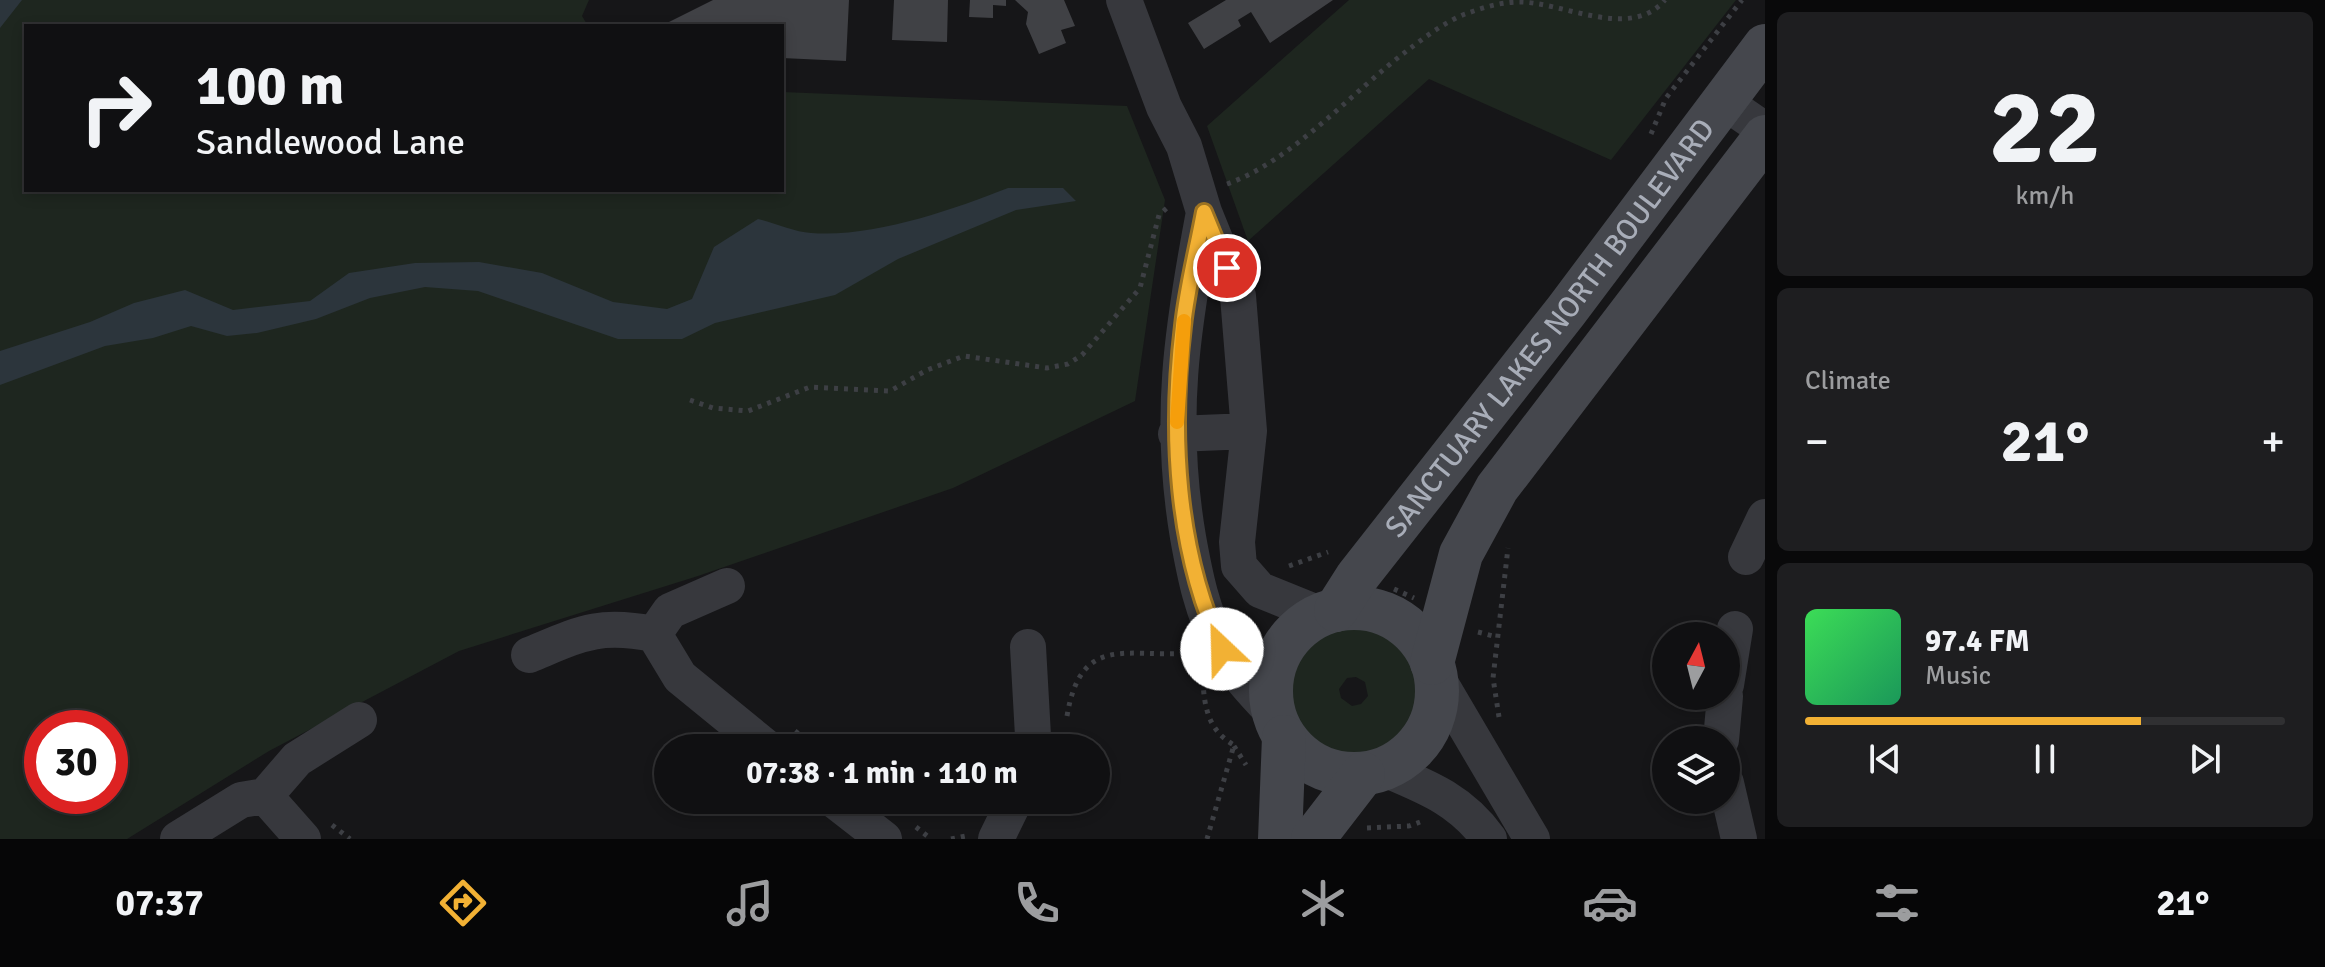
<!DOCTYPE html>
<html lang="en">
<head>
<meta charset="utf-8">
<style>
	:root { --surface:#101012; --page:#1e1e20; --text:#f1f3f6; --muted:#9c9d9f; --line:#303032; --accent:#f2b134 }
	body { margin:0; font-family:Signika,sans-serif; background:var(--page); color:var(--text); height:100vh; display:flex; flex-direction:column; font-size:30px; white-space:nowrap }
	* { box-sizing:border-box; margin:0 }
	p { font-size:26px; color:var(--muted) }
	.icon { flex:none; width:44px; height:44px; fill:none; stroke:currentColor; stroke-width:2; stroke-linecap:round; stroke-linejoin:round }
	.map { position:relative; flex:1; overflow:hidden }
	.sheet { display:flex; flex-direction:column; gap:12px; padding:12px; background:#09090a; width:560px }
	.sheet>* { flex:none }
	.banner { position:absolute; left:24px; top:24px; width:760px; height:168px; border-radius:0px; box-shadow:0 4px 12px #0003,0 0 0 2px var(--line); background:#101012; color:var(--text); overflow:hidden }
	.needle { width:52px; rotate:7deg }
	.tools { position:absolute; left:1652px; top:622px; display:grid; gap:16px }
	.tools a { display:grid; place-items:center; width:88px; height:88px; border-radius:50%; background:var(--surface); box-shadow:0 4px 12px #0003,0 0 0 2px var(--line); font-size:40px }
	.speed { position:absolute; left:24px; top:710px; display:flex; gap:16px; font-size:40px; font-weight:700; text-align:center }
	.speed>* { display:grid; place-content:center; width:104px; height:104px; border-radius:50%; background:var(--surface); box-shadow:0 4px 12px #0003,0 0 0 2px var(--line); line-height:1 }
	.speed .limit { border:12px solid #d22; background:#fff; color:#111 }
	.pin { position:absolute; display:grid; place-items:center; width:68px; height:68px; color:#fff; margin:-34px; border:4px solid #fff; border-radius:50%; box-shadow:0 2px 8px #0007 }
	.me { position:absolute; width:88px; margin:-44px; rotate:336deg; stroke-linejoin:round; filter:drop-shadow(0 0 6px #0008) }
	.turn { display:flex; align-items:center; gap:28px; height:168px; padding:0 40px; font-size:36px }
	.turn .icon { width:104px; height:104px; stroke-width:2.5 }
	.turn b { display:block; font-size:56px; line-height:68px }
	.big { font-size:60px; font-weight:800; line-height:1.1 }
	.sheet .tile { flex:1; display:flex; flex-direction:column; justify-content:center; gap:12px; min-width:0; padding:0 28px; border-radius:12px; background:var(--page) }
	.sheet .dial { align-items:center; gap:0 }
	.dial b { font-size:104px; line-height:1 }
	.song { display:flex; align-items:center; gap:24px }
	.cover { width:96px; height:96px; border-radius:12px; background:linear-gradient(135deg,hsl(130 70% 55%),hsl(150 70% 35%)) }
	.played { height:8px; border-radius:4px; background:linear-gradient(90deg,var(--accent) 70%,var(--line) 70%) }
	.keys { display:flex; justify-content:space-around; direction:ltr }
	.heat { display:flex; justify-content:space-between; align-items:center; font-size:44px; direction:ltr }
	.trip { position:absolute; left:654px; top:734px; width:456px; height:80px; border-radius:40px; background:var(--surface); box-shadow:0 4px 12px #0003,0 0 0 2px var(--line); font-weight:800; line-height:80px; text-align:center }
	.tabs { display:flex; height:128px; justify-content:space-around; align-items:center; background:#060607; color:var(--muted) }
	.tabs .icon { width:56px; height:56px }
	.tabs .selected { color:var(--accent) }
	.tabs b { font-size:36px; color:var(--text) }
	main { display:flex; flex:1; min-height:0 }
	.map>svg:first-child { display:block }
	.green { fill:#1e261f; fill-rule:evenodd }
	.water { fill:#2c353c }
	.building { fill:#404145 }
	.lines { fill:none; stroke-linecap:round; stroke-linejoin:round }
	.path { stroke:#3d3f44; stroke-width:5; stroke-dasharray:4 6; stroke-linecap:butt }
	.street { stroke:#37383d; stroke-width:36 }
	.secondary { stroke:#45474d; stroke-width:44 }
	.route-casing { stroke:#9d7322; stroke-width:20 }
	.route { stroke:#f2b134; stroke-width:14 }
	.slow { stroke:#f59e0b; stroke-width:14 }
	.labels { text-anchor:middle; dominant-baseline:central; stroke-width:8; stroke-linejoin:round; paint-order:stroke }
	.street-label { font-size:30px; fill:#a8adb8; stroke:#111113 }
</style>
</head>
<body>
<main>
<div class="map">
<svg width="1765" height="839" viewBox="0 0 1765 839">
	<rect width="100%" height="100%" fill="#161618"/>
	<path class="green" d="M0,0h589l-7,16 6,10h-562v164h756v-98l345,14 38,94 -30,201 -182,87 -255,88 -239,75 -190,100 -142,88h-127zM42,728h68v68h-68z
		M1349,0h387l-125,160 -182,-81 -181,162 -41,-115z
		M1356,624c48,11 87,59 51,104 -78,98 -193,-83 -51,-104zM1356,677l9,5 3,14 -7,8 -9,2 -11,-8 -2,-9 8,-11z"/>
	<path class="water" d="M0,0h22l-22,28z
		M1008,188h55l13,13 -60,9 -118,49 -63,36 -120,28 -33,16h-64l-140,-48 -53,-4 -55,11 -54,21 -59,14 -30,3 -36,-10 -38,12 -48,8 -105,39v-34l90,-29 44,-19 51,-13 48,20 77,-9 39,-28 66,-10 64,-1 63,11 71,29 54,7 25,-10 22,-52 44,-28c17,4 36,13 53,14 61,5 141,-23 197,-45z"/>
	<path class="building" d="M713,0h136l-3,61 -64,-3v-32h-121z
		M894,0h54l-1,42 -55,-2z
		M970,0h36v6l-13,-1v13l-24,-1z
		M1015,0h49l11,26 -14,4 5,13 -27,11 -13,-30 2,-12z
		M1226,0h107l-63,43 -19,-31 -13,8 3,6 -37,23 -16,-26z"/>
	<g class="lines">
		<path class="path" d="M1651,134l15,-36 76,-98
			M1227,184c65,-23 125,-92 181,-134 17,-13 37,-28 57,-36 17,-6 35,-12 54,-12 44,0 111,39 146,-2
			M690,400l23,8 35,3 62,-24 80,4 37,-21 37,-14 83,12 21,-4 14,-9 58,-67 19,-73 10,-9
			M1289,566l39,-14
			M1394,589l20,9
			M1478,632l19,5
			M1203,680c1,28 6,51 31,65l-27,94
			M1067,716c14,-83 59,-58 123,-63
			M1499,717l-6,-39 15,-130
			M795,731l21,17
			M1234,746l12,19
			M332,825l18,14
			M916,827l15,12
			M1367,828l42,-2 11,-4
			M951,839l15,-3"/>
		<path class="street" d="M1124,0l40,107 20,39 20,66 34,84 11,135 -12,111 2,24 21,24 62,25
			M1723,101l42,29
			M1204,212c-22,116 -36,207 -16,325 7,39 14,75 33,110 13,25 33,46 52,66
			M1176,434l73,-3
			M1746,557l19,-40
			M654,634l26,43 87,71
			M654,634l16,-23 57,-25
			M1028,647l5,89 -3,12
			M529,655c51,-21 68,-32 125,-21
			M1436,676l96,163
			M1726,685l9,-56
			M1721,740l4,-44
			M1384,769c43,18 77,31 105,70
			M1726,783l13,56
			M265,796l38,43
			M834,800l50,39
			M178,839l63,-39 24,-4 32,-37 62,-39
			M996,839l19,-39"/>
		<g class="secondary">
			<circle cx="1354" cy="691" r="83"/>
			<path id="s1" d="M1336,610l21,-33 209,-266 199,-265"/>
			<path d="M1432,663l29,-109 36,-66 268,-351"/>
			<path d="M1280,839l4,-102"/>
			<path d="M1313,839l50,-65"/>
		</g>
	</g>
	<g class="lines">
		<defs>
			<path id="route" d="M1222,649c-46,-98 -52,-216 -39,-323 4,-38 14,-76 21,-114l23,56"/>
		</defs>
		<use href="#route" class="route-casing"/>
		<use href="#route" class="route"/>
		<path class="slow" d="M1177,422l7,-101"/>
	</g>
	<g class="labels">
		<g class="street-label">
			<text stroke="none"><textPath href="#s1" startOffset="354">SANCTUARY LAKES NORTH BOULEVARD</textPath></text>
		</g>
	</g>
</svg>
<div class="tools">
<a><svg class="needle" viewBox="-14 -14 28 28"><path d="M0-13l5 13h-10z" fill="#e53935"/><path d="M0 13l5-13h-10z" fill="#9c9d9f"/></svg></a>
<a><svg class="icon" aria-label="layers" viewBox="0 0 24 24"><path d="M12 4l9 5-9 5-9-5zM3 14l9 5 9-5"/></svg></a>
</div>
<div class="speed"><div class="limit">30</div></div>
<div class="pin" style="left:1227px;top:268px;background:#d93025"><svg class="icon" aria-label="arrive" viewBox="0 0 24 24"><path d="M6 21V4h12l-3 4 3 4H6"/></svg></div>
<svg class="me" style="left:1222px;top:649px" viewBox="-20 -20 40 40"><circle r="19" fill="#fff"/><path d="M0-13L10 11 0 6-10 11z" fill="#f2b134"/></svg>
<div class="trip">07:38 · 1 min · 110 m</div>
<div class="banner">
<div class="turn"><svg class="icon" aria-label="right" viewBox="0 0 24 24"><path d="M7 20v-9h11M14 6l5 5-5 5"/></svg><div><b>100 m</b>Sandlewood Lane</div></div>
</div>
</div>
<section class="sheet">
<div class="tile dial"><b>22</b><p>km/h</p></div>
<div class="tile"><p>Climate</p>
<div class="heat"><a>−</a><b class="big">21°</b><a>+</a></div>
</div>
<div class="tile">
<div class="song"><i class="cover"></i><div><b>97.4 FM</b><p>Music</p></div></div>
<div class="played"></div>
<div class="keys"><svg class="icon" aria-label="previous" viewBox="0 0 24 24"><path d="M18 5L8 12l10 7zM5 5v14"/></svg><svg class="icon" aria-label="pause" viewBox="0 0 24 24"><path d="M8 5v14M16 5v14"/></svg><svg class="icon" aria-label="next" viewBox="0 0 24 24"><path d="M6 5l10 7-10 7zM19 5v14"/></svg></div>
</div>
</section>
</main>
<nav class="tabs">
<b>07:37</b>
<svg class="icon selected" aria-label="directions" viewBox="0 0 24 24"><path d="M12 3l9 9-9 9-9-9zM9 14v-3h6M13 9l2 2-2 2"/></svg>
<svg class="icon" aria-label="music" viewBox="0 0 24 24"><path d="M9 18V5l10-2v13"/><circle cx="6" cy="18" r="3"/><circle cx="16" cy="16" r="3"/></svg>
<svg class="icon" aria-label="phone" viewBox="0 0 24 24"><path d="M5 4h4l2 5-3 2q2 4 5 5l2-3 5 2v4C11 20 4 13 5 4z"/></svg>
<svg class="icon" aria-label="climate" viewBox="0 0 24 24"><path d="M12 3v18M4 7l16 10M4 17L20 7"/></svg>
<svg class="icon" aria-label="car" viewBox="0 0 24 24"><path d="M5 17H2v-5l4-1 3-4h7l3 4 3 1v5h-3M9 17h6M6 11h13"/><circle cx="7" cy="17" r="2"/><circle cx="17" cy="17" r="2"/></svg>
<svg class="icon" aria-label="filters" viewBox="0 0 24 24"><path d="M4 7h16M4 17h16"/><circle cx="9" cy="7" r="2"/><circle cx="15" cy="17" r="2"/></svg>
<b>21°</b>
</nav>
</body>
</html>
